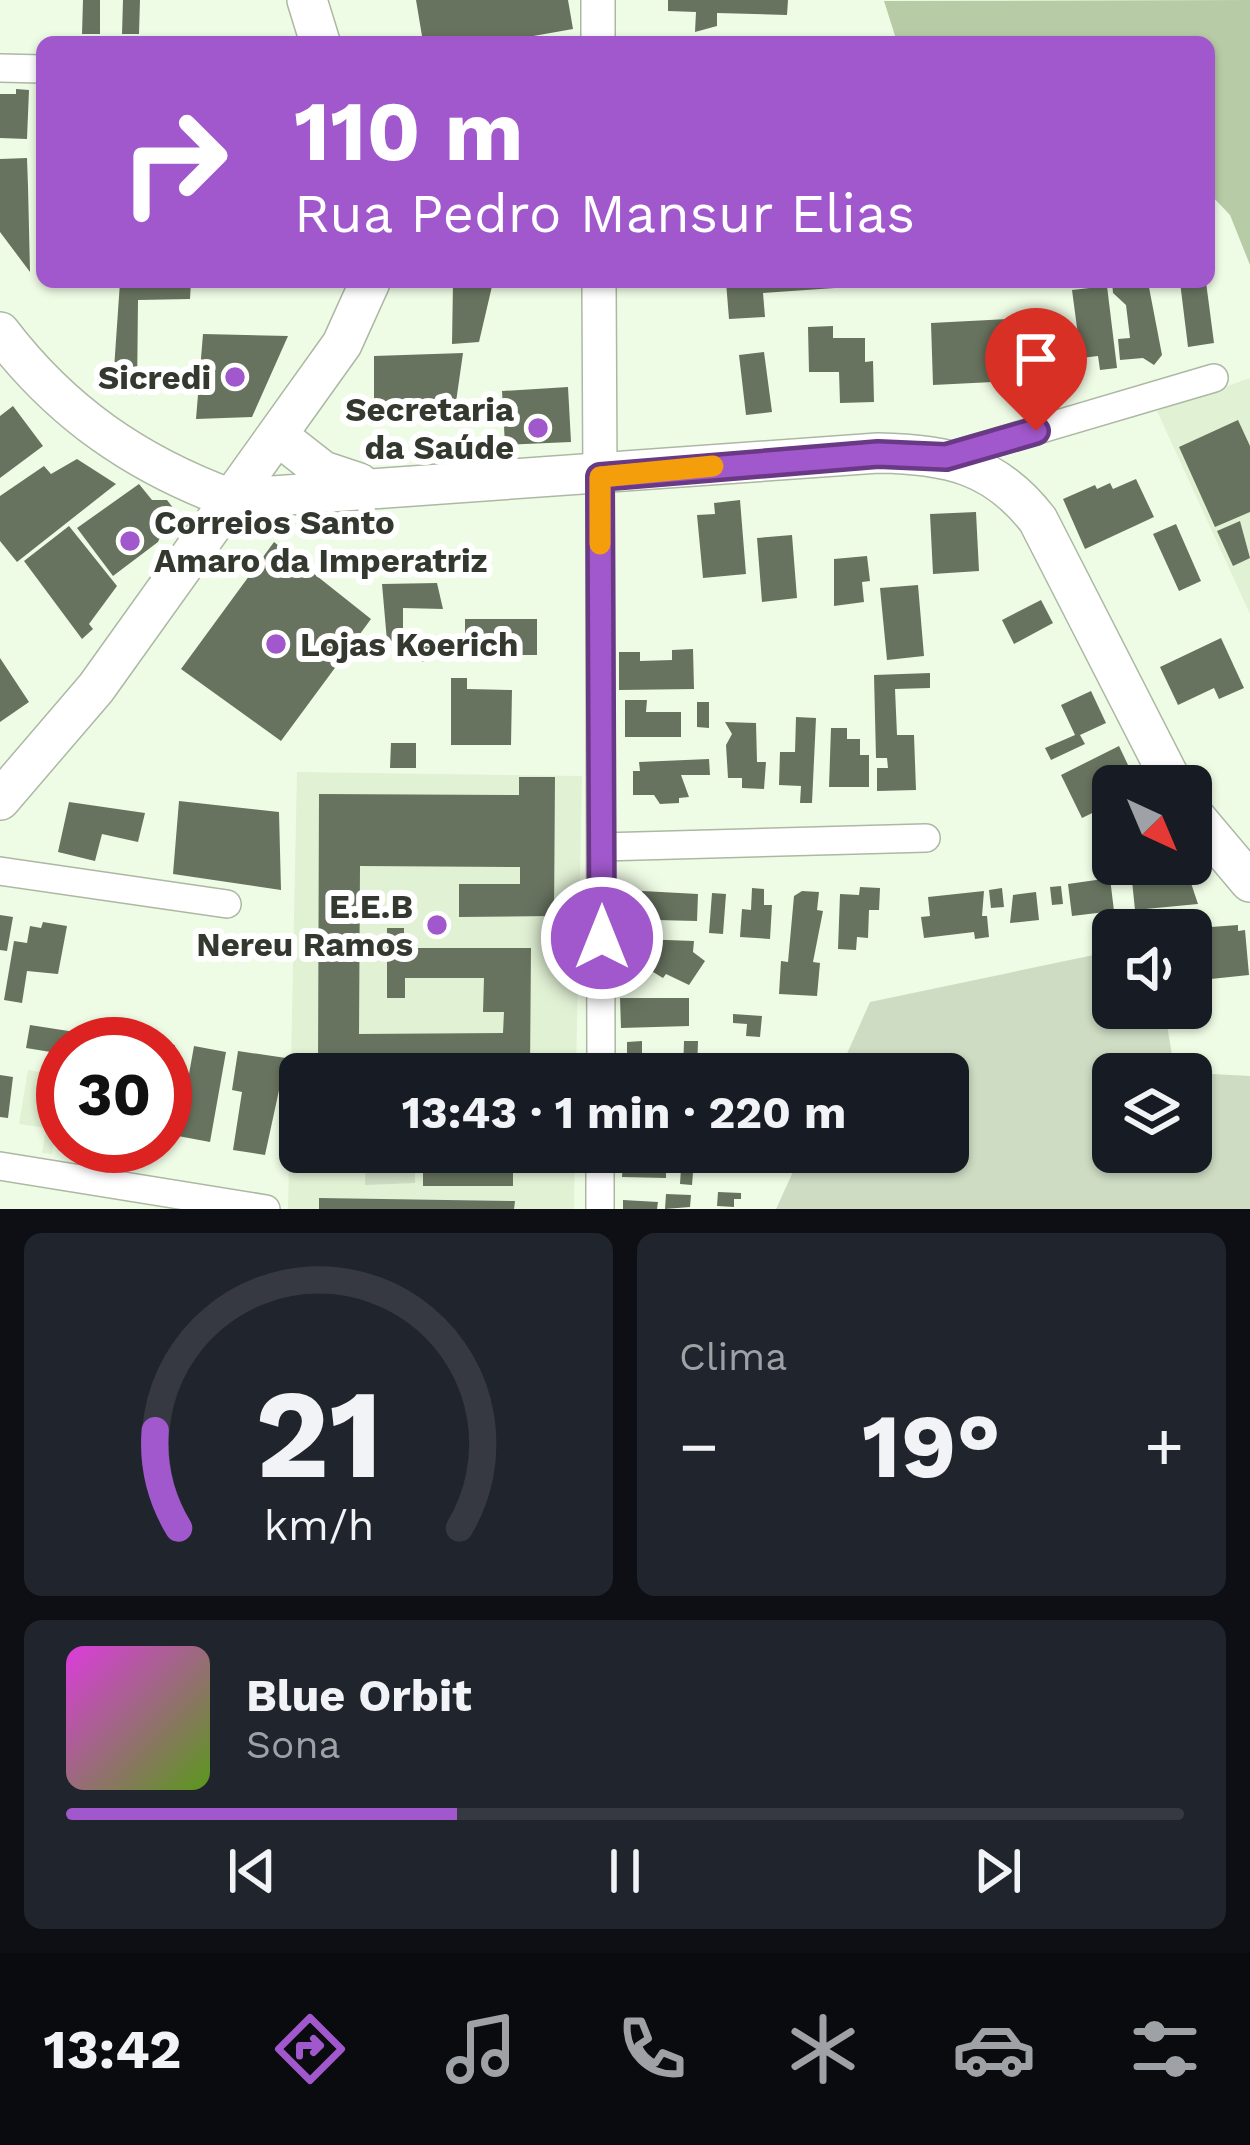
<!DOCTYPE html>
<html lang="pt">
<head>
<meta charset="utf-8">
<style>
	:root { --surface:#171b24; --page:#20242c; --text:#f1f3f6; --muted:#9ea1a6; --line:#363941; --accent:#a158cc }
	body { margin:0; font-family:"Work Sans",sans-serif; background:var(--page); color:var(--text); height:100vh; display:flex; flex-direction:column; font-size:45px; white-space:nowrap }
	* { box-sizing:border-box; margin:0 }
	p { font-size:39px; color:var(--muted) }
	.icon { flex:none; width:66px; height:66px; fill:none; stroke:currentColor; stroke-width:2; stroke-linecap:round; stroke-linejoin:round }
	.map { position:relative; height:1209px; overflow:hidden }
	.sheet { display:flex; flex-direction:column; gap:24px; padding:24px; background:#0d0f14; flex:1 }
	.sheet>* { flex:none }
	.guide { position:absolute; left:36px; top:36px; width:1179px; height:252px; border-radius:18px; box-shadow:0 3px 9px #0004; background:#a158cc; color:#fff; overflow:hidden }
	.needle { width:78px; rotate:136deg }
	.buttons { position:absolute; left:1092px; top:765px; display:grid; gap:24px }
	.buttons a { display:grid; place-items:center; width:120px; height:120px; border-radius:18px; background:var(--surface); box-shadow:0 3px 9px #0004; font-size:60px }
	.speed { position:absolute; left:36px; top:1017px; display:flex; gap:24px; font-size:60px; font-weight:700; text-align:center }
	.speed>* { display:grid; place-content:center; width:156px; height:156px; border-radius:50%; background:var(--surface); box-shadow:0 3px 9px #0004; line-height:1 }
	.speed .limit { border:18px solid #d22; background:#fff; color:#111 }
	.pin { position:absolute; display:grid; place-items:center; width:102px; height:102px; color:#fff; margin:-123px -51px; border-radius:50% 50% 50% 0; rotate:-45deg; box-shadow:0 0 12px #0007 }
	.pin .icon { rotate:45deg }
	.me { position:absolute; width:132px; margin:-66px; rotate:0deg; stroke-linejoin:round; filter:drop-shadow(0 0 9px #0008) }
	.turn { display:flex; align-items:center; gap:42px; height:252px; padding:0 60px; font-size:54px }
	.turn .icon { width:156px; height:156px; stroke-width:2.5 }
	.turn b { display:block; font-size:84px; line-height:102px }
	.big { font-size:90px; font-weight:700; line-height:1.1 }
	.sheet .card { flex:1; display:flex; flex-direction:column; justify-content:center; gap:18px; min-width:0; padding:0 42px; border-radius:18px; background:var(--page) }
	.sheet .dial { align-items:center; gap:0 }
	.dial svg { height:312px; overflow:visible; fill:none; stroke:var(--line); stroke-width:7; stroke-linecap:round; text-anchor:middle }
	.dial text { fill:var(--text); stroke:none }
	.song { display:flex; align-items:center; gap:36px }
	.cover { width:144px; height:144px; border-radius:18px; background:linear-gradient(135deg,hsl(300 70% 55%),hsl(90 70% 35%)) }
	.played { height:12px; border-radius:6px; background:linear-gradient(90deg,var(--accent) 35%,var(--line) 35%) }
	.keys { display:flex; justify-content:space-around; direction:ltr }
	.heat { display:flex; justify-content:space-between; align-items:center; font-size:66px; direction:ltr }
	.sheet .tiles { flex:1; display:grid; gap:24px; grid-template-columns:1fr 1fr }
	.card:last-child { grid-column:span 2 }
	.trip { position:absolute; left:279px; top:1053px; width:690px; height:120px; border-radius:18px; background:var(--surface); box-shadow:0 3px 9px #0004; font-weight:700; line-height:120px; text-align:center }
	.tab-bar { display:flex; height:192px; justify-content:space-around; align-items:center; background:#090b0e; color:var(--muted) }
	.tab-bar .icon { width:84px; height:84px }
	.tab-bar .current { color:var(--accent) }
	.tab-bar b { font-size:54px; color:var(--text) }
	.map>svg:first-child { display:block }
	.built { fill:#e1f1d4 }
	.green { fill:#cedcc3; fill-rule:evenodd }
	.forest { fill:#b7cca6 }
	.building { fill:#68735f }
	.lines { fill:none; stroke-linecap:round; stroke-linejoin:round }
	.minor-casing { stroke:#acb8a3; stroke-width:30 }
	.tertiary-casing { stroke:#acb8a3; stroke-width:36 }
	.secondary-casing { stroke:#acb8a3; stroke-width:42 }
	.minor { stroke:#fff; stroke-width:27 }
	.tertiary { stroke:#fff; stroke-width:33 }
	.secondary { stroke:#fff; stroke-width:39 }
	.route-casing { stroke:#693985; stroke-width:30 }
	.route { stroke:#a158cc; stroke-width:21 }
	.slow { stroke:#f59e0b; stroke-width:21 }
	.poi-dot { fill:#a158cc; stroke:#fff; stroke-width:4.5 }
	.labels { text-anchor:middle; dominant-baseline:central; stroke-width:12; stroke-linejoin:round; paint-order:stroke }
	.poi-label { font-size:33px; font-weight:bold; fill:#343930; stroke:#fff; text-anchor:end }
</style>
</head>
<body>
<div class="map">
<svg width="1250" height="1209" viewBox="0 0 1250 1209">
	<rect width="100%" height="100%" fill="#effce5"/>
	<path class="built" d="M1250,378v236l-93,-203z
		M297,772l285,4 -6,298h-276v78h275l-1,57h-286z
		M28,1070l35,6 -11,78 -10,-1 4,-25 -27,-4z"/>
	<path class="green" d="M1113,951v57h51l11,64 75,4v133h-474l26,-57h146v-78h-110l32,-72zM1113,1074h78v78h-78z
		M366,1152h49v31l-50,2z"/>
	<path class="forest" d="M1250,0v265l-20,-50 -21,-22v-151h-312l-13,-41z"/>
	<path class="building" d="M83,0h17v34h-18z
		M123,0h17l-1,34h-17z
		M416,0h152l5,29 -74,13h-76z
		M668,0h120l-1,15 -70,-2v13l-22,6 1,-20 -28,-1z
		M16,89l13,1 -2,49 -27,-1v-44h16z
		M27,158l1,28 2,86 -30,-40v-73z
		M120,282h71l-1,17 -52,1 -1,95 -28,-18 -2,-9 7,1z
		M453,282h40l-14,60 -27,2z
		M726,282h123v5l-86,6 2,24 -36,2z
		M1112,282h36l14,73 -8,10 -11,-7 -23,2 -2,-21 12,-1 -4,-33 -13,-12z
		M1180,282h26l8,61 -26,4z
		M1107,286l10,82 -17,2 -2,-14 -17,2 -9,-68z
		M1049,317l3,62 -119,6 -2,-62z
		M833,326v12h32v24l8,-1 1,41 -34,1 -1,-31h-30l-1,-45z
		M203,334l85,2 -36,81 -56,2z
		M764,352l8,60 -26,3 -7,-60z
		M463,353l-7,49 -82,8v-54z
		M568,387l3,55 -66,3 -3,-54z
		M13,406l30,40 -43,32v-62z
		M1238,420l12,26v66l-35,15 -36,-80z
		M77,459l39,25 -99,78 -17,-21v-45l44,-30 7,8z
		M1136,479l18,38 -69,32 -22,-50 32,-14 2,4 13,-6 3,6z
		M139,484l13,16h15l13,17 -17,14 -5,11 -45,34 -36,-48z
		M740,500l6,74 -43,4 -6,-63 18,-1 -1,-11z
		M976,512l3,59 -46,3 -3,-60z
		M1240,521l10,37 -17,8 -16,-35z
		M1176,524l25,57 -22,10 -26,-57z
		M69,526l48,60 -28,38 4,5 -11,10 -58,-78z
		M792,535l5,63 -35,4 -5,-64z
		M274,542l97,77 -90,122 -100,-72z
		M867,556l3,25 -8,1 2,20 -30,4v-47z
		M437,583l6,26 -40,-1v32l-16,1 -5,-57z
		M918,585l6,71 -37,4 -7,-72z
		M1041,600l12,23 -39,21 -12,-24z
		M465,619h72v36h-72z
		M1221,638l23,50 -25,11 -5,-11 -36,17 -18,-38z
		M422,643h22l-1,13 -21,6z
		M693,649l1,40 -75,1v-38h21v9l32,-1v-10z
		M0,658l29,44 -29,20z
		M930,673v15l-35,1 2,46h17l2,55 -39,1v-23h11l-1,-10h-11l-2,-83z
		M451,678h16v11l45,1 -1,55h-60z
		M1091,691l15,32 -26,12 5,9 -34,16 -6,-12 30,-13 -14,-30z
		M625,700h22l-1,12h35v25h-56z
		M697,702h12v26l-12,-1z
		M796,717l20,1 -4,85h-12l1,-17 -22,-1 1,-33h15z
		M725,722l31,1 1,39h9l-2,27 -22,-1v-10h-14l-2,-33 6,-11z
		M831,728h16v11h13v16h9v32h-40z
		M391,743h25v25h-26z
		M1119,746l19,40h-25v17l-31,15 -21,-43z
		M709,759l1,16h-29l8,22 -10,1v5l-19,1 -6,-9h-21v-24h7l-1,-9z
		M519,777h36l-1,139 -95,1v-33h61v-17l-160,-1 -1,168 144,-1 1,-21h-21l1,-34h-79v20h-18v-70h17v20h127l-1,122h-212l1,-276 200,1z
		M179,801l100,11 2,78 -108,-16z
		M69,802l76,11 -7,29 -36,-8 -7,27 -37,-9z
		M1163,868v5l24,-2 11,33 -63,6 -4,-39z
		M1110,878l4,33 -42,5 -4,-32z
		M1061,886l2,18 -11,1 -2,-18z
		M860,887l20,1 -1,22h-10l-1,28 -11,-1 -1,13 -18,-1 2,-55 19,1z
		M752,888l12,1v16h8l-2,34 -30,-2 2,-28 9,1z
		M1002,888l2,19 -13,1 -2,-18z
		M642,891l56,3 -1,27 -41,-1 -1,9 -15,-1z
		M802,891l17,1 -2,18 6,1 -10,51 7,1 -3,33 -38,-2 2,-33 7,1 6,-66z
		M984,891l-2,25h5l2,21 -14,2 -1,-7 -50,6 -3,-21 9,-1 -2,-19z
		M1036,892l3,28 -29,3 3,-28z
		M712,893l14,1 -3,40 -14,-1z
		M0,915l13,2 -6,34 -7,-1z
		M43,922l24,4 -9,48 -31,-3 -5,32 -18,-3 10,-59 13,2 3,-17 11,2z
		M1238,925v6l7,-1 4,45 -48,5 -4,-41 14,-6v-6z
		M639,939l55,2 -1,11 12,9 -16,24 -23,-11 -3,4 -38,-23z
		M620,998h69v28l-68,2z
		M733,1014l29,2 -2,21 -14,-1 1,-12 -14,-1z
		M30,1025l45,7 -2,12h-10v10l-37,-6z
		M642,1041v17l29,1v15h-44v-32z
		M684,1041h14l-1,33h-14z
		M165,1044l10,1 -4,20 -6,-1z
		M194,1046l32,6 -16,90 -32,-6z
		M238,1051l48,7 -21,97 -32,-5 9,-58 -10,-2z
		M0,1075l13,2 -5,41 -8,-1z
		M423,1152h90v34h-90z
		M682,1152h21l-1,8h-8l-2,25 -12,-1z
		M623,1159l43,1v18l-44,-1z
		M718,1192l23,1v6h-7v8l-17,-1z
		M666,1194l25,1 -1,12 -25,2z
		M319,1198l196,3 -1,8h-195z
		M623,1200l35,2 -1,7h-34z"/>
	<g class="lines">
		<defs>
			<path id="minor" d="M0,68l42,1
				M946,457l268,-79
				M600,477l1,597
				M602,847l324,-9
				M0,871l227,33
				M0,1166l266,43
				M600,1209v-57"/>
			<path id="tertiary" d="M598,0v42
				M599,282l1,195"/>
			<path id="secondary" d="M307,0l13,42
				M0,332c62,81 136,132 231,167l647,-46c69,1 117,11 160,67l136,266
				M277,435l46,36 36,12
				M0,800l96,-112 246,-344 28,-62
				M1191,812l59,70"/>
		</defs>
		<use href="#minor" class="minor-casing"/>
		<use href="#tertiary" class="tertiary-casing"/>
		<use href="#secondary" class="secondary-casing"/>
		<use href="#minor" class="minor"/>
		<use href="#tertiary" class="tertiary"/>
		<use href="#secondary" class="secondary"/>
	</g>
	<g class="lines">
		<defs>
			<path id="route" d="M602,938l-2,-461 278,-23 68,3 90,-26"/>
		</defs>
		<use href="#route" class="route-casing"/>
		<use href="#route" class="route"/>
		<path class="slow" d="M600,544v-67l113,-11"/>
	</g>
	<g class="poi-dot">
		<circle cx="235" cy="377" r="12"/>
		<circle cx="538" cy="428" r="12"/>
		<circle cx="130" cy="541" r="12"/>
		<circle cx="276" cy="644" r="12"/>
		<circle cx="437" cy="925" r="12"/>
	</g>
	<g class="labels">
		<g class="poi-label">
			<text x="211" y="377">Sicredi</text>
			<text x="514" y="409">Secretaria<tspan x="514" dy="38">da Saúde</tspan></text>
			<text x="154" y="522" text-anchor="start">Correios Santo<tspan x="154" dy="38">Amaro da Imperatriz</tspan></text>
			<text x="300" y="644" text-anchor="start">Lojas Koerich</text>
			<text x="413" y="906">E.E.B<tspan x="413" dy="38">Nereu Ramos</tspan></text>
		</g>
	</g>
</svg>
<div class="buttons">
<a><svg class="needle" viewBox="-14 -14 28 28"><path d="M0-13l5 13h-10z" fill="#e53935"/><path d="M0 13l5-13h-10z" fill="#9ea1a6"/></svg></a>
<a><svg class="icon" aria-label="sound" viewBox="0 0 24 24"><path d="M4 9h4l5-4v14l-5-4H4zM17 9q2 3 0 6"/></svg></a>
<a><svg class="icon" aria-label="layers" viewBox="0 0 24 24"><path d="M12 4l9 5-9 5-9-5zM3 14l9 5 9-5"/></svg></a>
</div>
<div class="speed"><div class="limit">30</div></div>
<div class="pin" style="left:1036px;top:431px;background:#d93025"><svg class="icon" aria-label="arrive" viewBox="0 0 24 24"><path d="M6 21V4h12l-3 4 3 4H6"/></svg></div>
<svg class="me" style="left:602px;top:938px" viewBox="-20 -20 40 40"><circle r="17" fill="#a158cc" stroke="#fff" stroke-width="3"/><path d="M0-11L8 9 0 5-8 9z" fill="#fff"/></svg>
<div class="trip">13:43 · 1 min · 220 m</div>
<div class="guide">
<div class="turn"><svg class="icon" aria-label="right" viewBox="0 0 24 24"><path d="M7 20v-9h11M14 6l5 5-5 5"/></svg><div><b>110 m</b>Rua Pedro Mansur Elias</div></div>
</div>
</div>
<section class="sheet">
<div class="tiles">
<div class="card dial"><svg viewBox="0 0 100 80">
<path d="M14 69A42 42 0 1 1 86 69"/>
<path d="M14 69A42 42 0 0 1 8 44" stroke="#a158cc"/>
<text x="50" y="56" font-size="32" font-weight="700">21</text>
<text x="50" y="72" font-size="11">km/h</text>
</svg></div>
<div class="card"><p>Clima</p>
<div class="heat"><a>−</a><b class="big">19°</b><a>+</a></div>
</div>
<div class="card">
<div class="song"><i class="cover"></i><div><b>Blue Orbit</b><p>Sona</p></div></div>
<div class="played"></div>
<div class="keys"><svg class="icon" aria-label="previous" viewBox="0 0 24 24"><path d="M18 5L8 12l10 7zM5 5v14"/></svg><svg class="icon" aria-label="pause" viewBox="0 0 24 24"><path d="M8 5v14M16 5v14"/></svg><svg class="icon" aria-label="next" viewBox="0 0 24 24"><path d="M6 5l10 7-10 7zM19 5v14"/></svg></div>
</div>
</div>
</section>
<nav class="tab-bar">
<b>13:42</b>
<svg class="icon current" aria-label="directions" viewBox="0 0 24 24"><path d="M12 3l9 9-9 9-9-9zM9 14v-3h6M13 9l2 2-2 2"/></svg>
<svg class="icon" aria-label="music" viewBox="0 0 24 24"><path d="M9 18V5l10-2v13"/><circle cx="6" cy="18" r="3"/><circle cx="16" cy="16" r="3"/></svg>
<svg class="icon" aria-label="phone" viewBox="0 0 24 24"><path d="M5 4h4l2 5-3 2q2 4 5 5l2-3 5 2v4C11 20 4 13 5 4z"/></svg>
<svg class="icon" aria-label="climate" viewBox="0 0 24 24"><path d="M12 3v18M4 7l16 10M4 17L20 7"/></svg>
<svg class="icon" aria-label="car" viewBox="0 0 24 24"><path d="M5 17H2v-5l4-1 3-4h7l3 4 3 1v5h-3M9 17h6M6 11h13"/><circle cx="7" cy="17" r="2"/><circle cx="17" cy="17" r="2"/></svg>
<svg class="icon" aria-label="filters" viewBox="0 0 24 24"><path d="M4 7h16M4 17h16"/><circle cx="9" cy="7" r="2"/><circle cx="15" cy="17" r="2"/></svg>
</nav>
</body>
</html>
